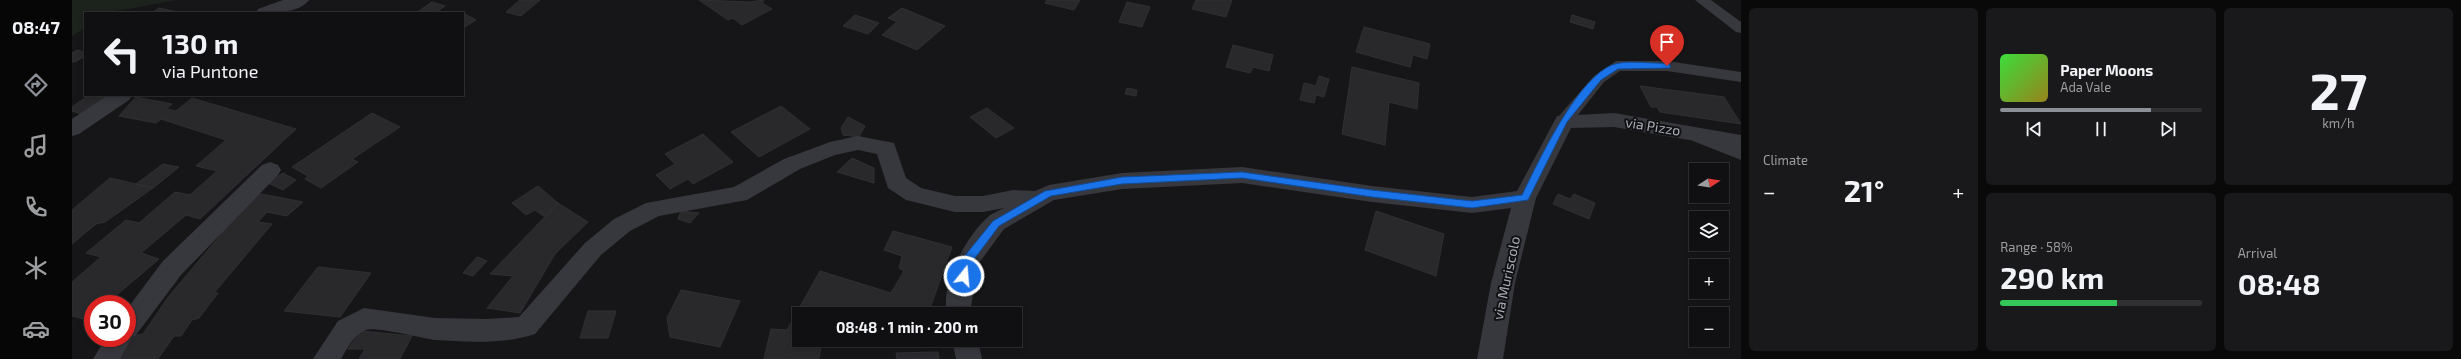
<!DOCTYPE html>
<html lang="en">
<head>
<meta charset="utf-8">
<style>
	:root { --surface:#101012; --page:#19191b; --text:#f1f3f6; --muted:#9c9d9f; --line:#303032; --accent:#8c9099 }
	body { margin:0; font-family:"Exo 2",sans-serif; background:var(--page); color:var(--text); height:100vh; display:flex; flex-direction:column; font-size:15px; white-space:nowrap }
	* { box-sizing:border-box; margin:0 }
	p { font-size:13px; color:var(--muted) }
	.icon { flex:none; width:22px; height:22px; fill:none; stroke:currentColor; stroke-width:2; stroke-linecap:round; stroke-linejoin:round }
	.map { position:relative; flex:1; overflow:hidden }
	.drawer { display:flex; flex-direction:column; gap:8px; padding:8px; background:#09090a; width:720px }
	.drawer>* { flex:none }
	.hud { position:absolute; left:12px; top:12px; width:380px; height:84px; border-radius:0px; box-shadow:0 2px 6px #0003,0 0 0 1px var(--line); background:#101012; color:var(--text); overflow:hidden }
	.needle { width:26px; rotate:78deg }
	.tools { position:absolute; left:1617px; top:163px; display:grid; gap:8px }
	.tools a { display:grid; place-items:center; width:40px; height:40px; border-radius:0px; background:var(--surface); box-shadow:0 2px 6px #0003,0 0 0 1px var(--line); font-size:20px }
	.speed { position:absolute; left:12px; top:295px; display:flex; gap:8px; font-size:20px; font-weight:700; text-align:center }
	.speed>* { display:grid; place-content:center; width:52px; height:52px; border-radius:50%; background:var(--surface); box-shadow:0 2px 6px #0003,0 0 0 1px var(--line); line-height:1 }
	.speed .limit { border:6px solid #d22; background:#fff; color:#111 }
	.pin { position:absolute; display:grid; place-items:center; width:34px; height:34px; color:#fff; margin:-41px -17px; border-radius:50% 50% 50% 0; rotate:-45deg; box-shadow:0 0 4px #0007 }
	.pin .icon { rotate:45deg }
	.me { position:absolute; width:44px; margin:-22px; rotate:17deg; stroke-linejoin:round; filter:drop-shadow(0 0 3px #0008) }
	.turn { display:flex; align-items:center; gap:14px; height:84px; padding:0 12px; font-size:18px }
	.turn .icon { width:52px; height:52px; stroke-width:2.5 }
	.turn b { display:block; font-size:28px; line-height:34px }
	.big { font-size:30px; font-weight:700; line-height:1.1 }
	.drawer .tile { flex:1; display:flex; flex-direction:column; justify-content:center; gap:6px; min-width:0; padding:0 14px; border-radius:6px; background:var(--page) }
	.drawer .dial { align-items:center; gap:0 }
	.dial b { font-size:52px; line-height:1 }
	.song { display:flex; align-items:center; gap:12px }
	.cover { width:48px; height:48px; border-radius:6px; background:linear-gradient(135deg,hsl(120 70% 55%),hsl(50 70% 35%)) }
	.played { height:4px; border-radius:2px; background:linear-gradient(90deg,var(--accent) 75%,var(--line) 75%) }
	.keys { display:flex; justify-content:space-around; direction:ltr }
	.heat { display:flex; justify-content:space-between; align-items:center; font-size:22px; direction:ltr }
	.charge { height:6px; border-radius:3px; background:linear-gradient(90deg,#34c759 58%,var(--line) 0) }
	.drawer .tiles { flex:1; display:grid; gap:8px; grid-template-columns:repeat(3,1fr) }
	.tile:first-child { grid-row:span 2 }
	.trip { position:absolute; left:720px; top:307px; width:230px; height:40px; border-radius:0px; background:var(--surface); box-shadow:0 2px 6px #0003,0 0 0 1px var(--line); font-weight:700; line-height:40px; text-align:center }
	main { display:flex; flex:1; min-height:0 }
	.dock { display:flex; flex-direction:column; width:72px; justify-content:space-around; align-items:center; background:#060607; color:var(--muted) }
	.dock .icon { width:28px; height:28px }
	.dock .active { color:var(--accent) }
	.dock b { font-size:18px; color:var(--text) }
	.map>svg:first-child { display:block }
	.green { fill:#1c231d }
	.building { fill:#29292c; stroke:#303034 }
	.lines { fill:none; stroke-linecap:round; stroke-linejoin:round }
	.lane { fill:#37383d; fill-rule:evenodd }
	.street { fill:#37383d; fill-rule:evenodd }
	.route { fill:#1a73e8; stroke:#114b97 }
	.labels { text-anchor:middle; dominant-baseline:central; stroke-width:4; stroke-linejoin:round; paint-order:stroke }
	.street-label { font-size:14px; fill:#a8adb8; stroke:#111113 }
</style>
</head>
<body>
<main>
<nav class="dock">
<b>08:47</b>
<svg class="icon active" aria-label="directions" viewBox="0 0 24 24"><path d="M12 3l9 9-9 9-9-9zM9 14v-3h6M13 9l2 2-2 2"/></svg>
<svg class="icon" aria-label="music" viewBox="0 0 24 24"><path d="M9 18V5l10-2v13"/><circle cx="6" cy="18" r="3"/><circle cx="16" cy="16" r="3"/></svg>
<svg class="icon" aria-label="phone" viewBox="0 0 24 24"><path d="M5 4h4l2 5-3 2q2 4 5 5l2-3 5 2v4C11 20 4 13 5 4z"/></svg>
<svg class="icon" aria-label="climate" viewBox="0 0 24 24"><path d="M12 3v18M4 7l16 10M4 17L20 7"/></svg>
<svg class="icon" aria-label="car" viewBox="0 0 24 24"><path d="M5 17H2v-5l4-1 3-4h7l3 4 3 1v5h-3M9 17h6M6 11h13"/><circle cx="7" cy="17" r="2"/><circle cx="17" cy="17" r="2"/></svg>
</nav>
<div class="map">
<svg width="1669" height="359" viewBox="0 0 1669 359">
	<rect width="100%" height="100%" fill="#161618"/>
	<path class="green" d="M0,0h105c-31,5 -61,13 -92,13v15l-13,8z"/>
	<path class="building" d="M448,0h20l-19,16 -15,-4z
		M627,0l50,2 15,-2 -2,3 10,6 -30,16 -9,-7 -5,2z
		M975,0h33l-6,10 -29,-7z
		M1124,0h36l-6,17 -34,-8z
		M360,2l13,4 -10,7h-19z
		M1055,2l23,5 -8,20 -23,-5z
		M87,8l23,5h-30z
		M830,8l43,18 -28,24 -35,-15 15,-13 -9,-4z
		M391,13l13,7 -13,8z
		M783,15l24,8 -11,11 -25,-8z
		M1500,15l23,7 -2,7 -23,-7z
		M1292,27l66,17 -3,15 -14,-4 -3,12 -54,-15z
		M1161,45l40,10 -4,16 -16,-4 -3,6 -24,-6z
		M5,50l8,2v4l-10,6h-3v-9z
		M1280,67l67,16 -2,26 -28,-7 -4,43 -43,-11z
		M1247,76l10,3 -5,18 -8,-2 -2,8 -14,-3 4,-17 12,3z
		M1568,86l84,11 17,27 -81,-12 -3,-5h-6z
		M1055,88l10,2 -1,6 -11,-2z
		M17,95l15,3 -23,16 -9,-3v-4z
		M64,97l36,7 -6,5 10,2 16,-13 104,31 -96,90 -14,-4 -45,38 18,6 -53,45h-13v11l-6,5 -15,-4v-34l29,-25 -15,-4 40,-33 13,3 36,-31 15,3 27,-24 -21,-5 30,-26 -65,-21 -5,4 -37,-7z
		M709,106l29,23 -51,28 -28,-25z
		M915,108l27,20 -18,10 -26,-21z
		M300,113l28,14 -48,32 6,3 -37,26 -16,-9 3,-3 -16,-9z
		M776,117l17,9 -6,11 -16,-2 -2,-7z
		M631,134l30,28 -40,22 -5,-5 -18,10 -14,-14 19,-11 -10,-10z
		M780,158l22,10v15l-37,-11z
		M91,164l16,3 -26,21 -17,-4z
		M211,173l13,7 -13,10 -15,-7z
		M38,178l43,10 -48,34 -9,2 -24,20v-34z
		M466,186l20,17 -13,14 -10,-7 -9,5 -14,-12z
		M184,193l47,9 -16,14 -20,-4 -9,10 14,2 -58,69h4l-19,25 -7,2 -11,16h-7l-16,23h-41l15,-23 11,-2 26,-38z
		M1486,194l12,5 4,-5 21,9 -6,16 -36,-15z
		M486,203l30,19 -33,32 -35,59 -33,-5 26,-32 -23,-2z
		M609,211l18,2 -9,10 -12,-4z
		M1304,211l68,23 -8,42 -71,-26z
		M821,231l59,16 -24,67h-55l-24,-7 -3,7h-47v26h23l-3,19h-55l7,-30 16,1 33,-59 71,22 13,-22 -5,-3 3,-12 -18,-6z
		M405,257l10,4 -14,15 -10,-3z
		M246,267l53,6 -31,44 -56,-6z
		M609,290l59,11 -20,46 -50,-10 -3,-19z
		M516,311h28l-8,27h-28z
		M289,331l51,5 -12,23h-41l6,-10h-17z
		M835,340h15v7l-15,-3z
		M866,352l1,7h-42l-1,-6z"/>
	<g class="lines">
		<path class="lane" d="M1623,0h16l30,22v11l-5,-1z
			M1544,61h51l74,11v10l-74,-11h-47l-16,11 -34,43h-12l-2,-4 2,-4 36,-41z
			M1627,132l42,16v12l-48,-19 -2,-4 2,-4z"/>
		<path class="street" d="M211,0h26c-10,14 -39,13 -54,13l3,-4z
			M36,95h24l-3,5 -50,34 -7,2v-17z
			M1542,113l127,22v14l-127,-22 -43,1 -35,70 -21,85 -12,76h-26l14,-76 20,-75 -39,5 -100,-11 -130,-19 -120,6 -68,11 -50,29 -25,34 -8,43 2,8h-26c-7,-29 19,-78 41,-97 4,-4 11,-6 16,-9l-21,4h-28l-49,-12 -18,-12 -11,-34 -19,-4 -23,5 -35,14 -53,31 -88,16 -29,15 -29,24 -66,79c-29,10 -69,8 -100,6 -13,-2 -61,-14 -69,-10 -12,4 -19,19 -25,29h-28l25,-38 26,-13 71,10 52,1 32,-2 66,-74 29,-24 32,-16 88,-16 50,-28 46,-17 28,-6 36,7 12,35 15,10 34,8h28l30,-6 22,1 14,-6 73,-12 120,-6 130,19 100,11 45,-6 40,-75z
			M198,162l8,3 3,5 -3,5 -97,100 -45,60 -4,2 -12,22h-27l13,-21h21v-29l36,-48 99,-96z
			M880,340h26l4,19h-26z"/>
	</g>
	<path class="route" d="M1595,63l3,1v4l-52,1 -17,11 -34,42 -39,78 -56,8 -100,-11 -130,-19 -120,6 -71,12 -52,30 -27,36 -4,17h-7l-2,-3 4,-18 30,-37 52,-30 77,-14 120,-5 130,18 100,11 50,-6c16,-32 56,-120 93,-131 13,-4 37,0 52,-1z"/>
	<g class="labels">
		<g class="street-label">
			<text transform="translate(1581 126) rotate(9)">via Pizzo</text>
			<text transform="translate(1434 278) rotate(-78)">via Muriscolo</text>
		</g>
	</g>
</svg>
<div class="tools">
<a><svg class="needle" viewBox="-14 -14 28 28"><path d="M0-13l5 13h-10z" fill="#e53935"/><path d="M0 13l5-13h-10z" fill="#9c9d9f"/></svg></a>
<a><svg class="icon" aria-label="layers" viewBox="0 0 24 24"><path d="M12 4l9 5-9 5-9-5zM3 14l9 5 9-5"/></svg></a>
<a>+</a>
<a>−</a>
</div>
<div class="speed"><div class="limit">30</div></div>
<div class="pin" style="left:1595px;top:66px;background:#d93025"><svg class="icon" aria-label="arrive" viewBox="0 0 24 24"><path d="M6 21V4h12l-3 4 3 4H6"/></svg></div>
<svg class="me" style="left:892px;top:276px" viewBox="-20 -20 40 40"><circle r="17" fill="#1a73e8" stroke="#fff" stroke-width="3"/><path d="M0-11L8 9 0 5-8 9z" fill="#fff"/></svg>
<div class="trip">08:48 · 1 min · 200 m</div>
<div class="hud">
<div class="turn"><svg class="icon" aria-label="left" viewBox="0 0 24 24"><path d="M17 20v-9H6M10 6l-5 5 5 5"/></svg><div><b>130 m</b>via Puntone</div></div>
</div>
</div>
<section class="drawer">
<div class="tiles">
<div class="tile"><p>Climate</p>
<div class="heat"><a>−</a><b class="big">21°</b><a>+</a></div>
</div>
<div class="tile">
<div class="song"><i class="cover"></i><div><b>Paper Moons</b><p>Ada Vale</p></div></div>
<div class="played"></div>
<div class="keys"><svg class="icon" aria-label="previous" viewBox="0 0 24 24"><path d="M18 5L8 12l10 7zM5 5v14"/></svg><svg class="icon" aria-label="pause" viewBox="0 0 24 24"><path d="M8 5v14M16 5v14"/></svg><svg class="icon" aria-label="next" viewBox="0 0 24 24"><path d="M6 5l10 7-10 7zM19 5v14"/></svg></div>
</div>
<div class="tile dial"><b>27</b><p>km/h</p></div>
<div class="tile"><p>Range · 58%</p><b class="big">290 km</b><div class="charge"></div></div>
<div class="tile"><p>Arrival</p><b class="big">08:48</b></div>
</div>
</section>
</main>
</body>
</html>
